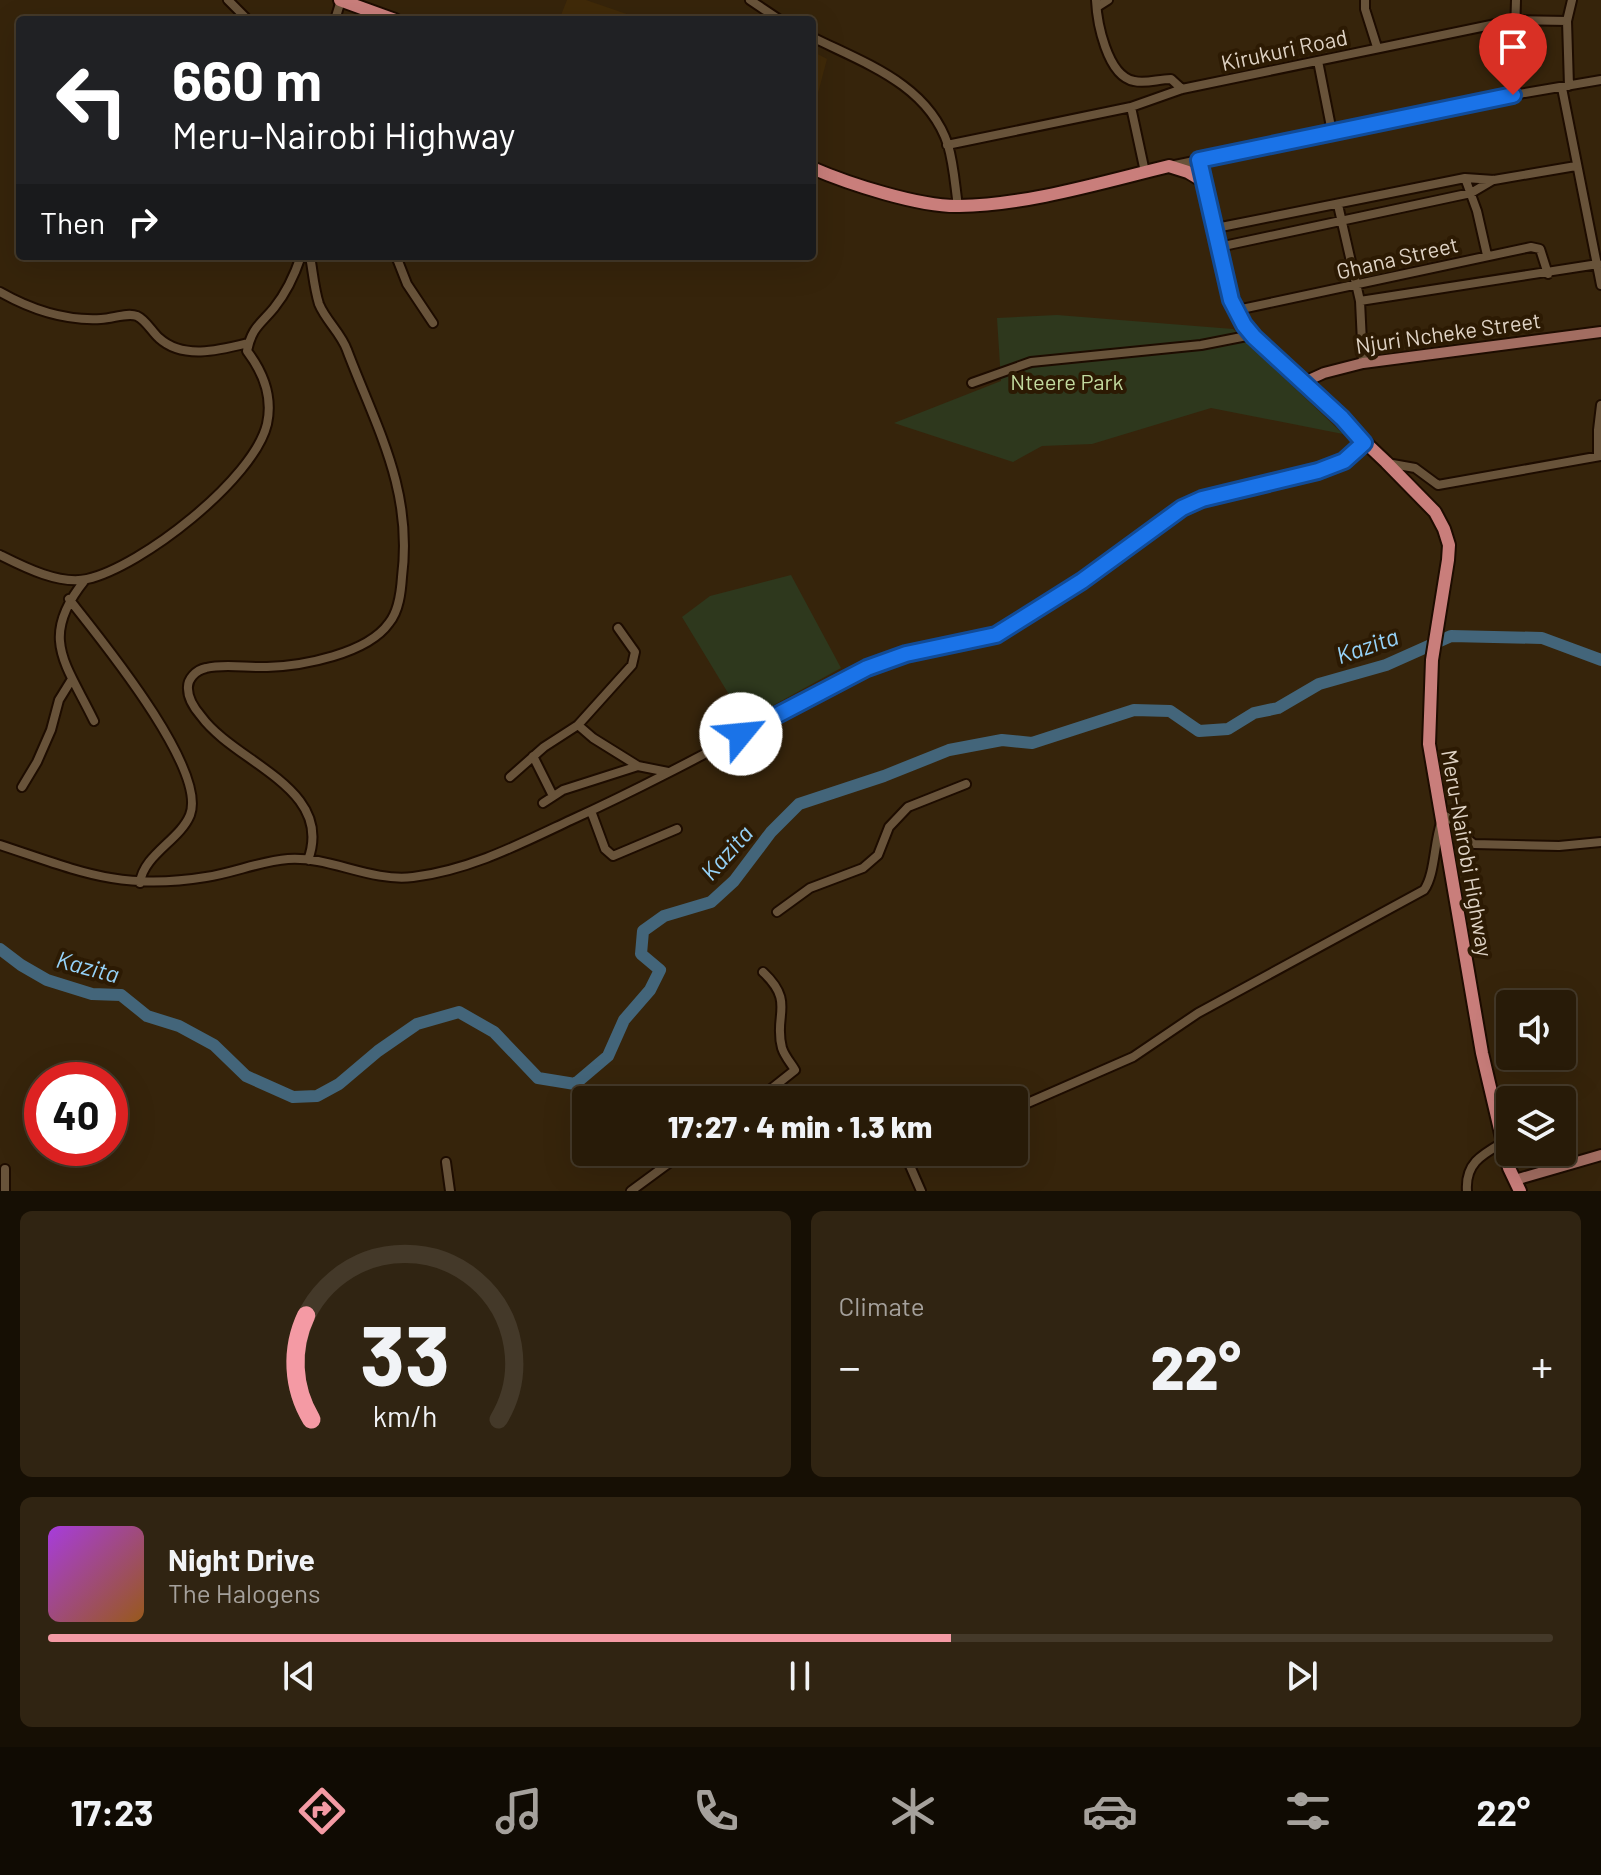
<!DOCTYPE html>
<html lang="en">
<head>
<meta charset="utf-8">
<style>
	:root { --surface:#281b08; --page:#302412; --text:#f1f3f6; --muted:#a5a19c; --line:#443929; --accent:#f49aa4 }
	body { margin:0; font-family:Barlow,sans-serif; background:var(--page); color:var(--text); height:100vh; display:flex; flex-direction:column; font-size:30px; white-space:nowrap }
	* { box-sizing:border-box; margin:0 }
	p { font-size:26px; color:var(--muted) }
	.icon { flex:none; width:44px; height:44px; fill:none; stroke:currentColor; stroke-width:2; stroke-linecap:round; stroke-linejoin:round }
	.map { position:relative; height:1191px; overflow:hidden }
	.details { display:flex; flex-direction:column; gap:20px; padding:20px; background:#160f04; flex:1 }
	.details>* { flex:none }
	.guide { position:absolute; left:16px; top:16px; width:800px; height:244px; border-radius:8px; box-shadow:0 8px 32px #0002,0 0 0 2px var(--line); background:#202124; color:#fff; overflow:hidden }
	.tools { position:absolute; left:1496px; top:990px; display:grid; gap:16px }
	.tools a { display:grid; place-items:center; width:80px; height:80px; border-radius:8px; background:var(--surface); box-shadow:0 8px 32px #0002,0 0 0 2px var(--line); font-size:40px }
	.speed { position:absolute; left:24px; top:1062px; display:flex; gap:16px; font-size:40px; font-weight:700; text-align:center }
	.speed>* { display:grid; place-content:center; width:104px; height:104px; border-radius:50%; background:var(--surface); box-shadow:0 8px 32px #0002,0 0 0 2px var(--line); line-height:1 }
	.speed .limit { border:12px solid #d22; background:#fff; color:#111 }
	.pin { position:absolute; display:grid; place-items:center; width:68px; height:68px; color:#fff; margin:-82px -34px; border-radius:50% 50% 50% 0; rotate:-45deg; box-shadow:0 0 8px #0007 }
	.pin .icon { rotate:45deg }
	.me { position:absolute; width:88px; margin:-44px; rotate:62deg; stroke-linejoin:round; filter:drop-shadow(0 0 6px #0008) }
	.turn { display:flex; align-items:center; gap:28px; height:168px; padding:0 24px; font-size:36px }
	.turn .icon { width:104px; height:104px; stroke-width:2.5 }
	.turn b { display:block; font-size:56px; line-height:68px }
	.then { display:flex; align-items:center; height:76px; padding:0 24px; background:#0003; gap:16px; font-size:30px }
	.big { font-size:60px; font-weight:800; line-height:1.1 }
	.details .widget { flex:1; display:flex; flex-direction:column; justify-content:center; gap:12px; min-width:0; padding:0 28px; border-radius:12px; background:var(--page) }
	.details .dial { align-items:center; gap:0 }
	.dial svg { height:208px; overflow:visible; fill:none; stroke:var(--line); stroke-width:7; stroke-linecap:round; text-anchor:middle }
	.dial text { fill:var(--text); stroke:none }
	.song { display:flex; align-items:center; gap:24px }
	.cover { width:96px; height:96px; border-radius:12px; background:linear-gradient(135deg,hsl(280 70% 55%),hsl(30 70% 35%)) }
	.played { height:8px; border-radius:4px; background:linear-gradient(90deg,var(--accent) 60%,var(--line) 60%) }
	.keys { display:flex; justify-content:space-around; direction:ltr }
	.heat { display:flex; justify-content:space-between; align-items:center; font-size:44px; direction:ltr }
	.details .tiles { flex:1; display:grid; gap:20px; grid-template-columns:1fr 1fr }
	.widget:last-child { grid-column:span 2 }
	.trip { position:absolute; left:572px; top:1086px; width:456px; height:80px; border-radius:8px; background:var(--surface); box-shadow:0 8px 32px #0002,0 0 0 2px var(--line); font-weight:800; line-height:80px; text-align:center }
	.tabs { display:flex; height:128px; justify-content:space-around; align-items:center; background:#100b03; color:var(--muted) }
	.tabs .icon { width:56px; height:56px }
	.tabs .current { color:var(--accent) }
	.tabs b { font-size:36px; color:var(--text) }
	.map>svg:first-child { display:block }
	.built { fill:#402a09 }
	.green { fill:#2e381d }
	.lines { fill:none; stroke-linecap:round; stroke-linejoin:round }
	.river { stroke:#43657a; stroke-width:12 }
	.minor-casing { stroke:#1d0c00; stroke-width:12 }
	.major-casing { stroke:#1d0c00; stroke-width:14 }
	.highway-casing { stroke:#1d0c00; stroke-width:16 }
	.minor { stroke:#68533a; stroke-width:8 }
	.major { stroke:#a26d61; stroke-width:10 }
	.highway { stroke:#c97e7b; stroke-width:12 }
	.route-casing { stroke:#114b97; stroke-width:20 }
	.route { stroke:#1a73e8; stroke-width:14 }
	.labels { text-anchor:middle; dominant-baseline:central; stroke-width:8; stroke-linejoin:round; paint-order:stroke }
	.street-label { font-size:22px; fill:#dfd3c5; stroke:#2c1a03 }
	.park-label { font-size:22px; fill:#c2da9f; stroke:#2c1a03 }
	.water-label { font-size:24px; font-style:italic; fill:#96d3f9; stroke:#2c1a03 }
</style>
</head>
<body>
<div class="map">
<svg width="1601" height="1191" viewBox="0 0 1601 1191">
	<rect width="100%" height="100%" fill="#36240b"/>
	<path class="built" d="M567,0h19l58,20h-85z
		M812,51l15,8 -15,57z"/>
	<path class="green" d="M1057,315l176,14 110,105 -132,-26 -119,36 -50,2 -29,16 -119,-39 107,-42 -4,-63z
		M791,575l50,93 -96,53 -63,-104 28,-21z"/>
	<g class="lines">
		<path class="river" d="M0,949l21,16 26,15 45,14 29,1 26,21 32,10 35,19 32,31 47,21 24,-1 22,-12 39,-33 39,-27 42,-12 35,20 44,46 37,6 33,-28 16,-36 26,-30 10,-20 -19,-16 2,-23 21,-15 47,-14 23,-21 37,-49 28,-28 85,-28 65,-26 53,-10 30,3 102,-33 36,1 29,20 29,-2 26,-16 24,-5 41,-24 67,-19 65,-29 91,2 59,22"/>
		<defs>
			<path id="minor" d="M228,0l20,20
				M750,0l30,20
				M1096,0c1,22 11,76 38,81 12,3 24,-2 37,-2l11,10
				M1365,0v9l12,38
				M1097,7l11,-7
				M335,20l6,-20
				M1567,21l5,-21
				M812,37c52,26 116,47 136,108 6,20 7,41 10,61
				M1318,61l14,71
				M1562,88l39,197
				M1513,95l3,-95
				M1131,107l14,65
				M947,145l184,-38 51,-18 333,-69 52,1 2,65
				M1170,166l343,-71 88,-15
				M1465,178l12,33 10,44
				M1338,205l22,96 3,62
				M1216,228l249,-50 29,2 82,-14
				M1219,247l252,-54 22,-13
				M396,256l11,28 26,39
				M0,292c30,17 66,29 101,27 11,0 26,-7 36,-3 9,4 15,16 22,22 24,22 61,12 89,5
				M1360,301l238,-37
				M1237,310l294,-63 9,2 8,25
				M972,383l59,-21 170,-17 51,-10
				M1598,456v-26l3,-25
				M1387,463l28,5 23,17 163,-29
				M0,555c24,12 59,30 87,24 54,-12 167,-100 180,-155 6,-27 -4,-52 -20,-73 5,-24 13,-26 27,-43 12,-15 21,-34 27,-52
				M85,580c-47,58 -19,83 9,141
				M69,599c29,37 139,170 121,216 -10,25 -47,40 -50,68
				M578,725l54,-60 3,-13 -17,-24
				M533,756l20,40
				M510,777l34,-30 34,-22 15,13 45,28 30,6
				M22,787l15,-25 14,-32 8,-30 13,-21
				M543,803l20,-13 75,-24
				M591,811l14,38 8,7 64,-27
				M1441,814c16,5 19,21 33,30l85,2 42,-4
				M0,845c79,26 120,46 206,32 27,-4 55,-16 82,-18 42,-3 81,23 125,18 57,-7 107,-33 158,-57 66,-30 130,-64 194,-98 34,-18 67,-38 102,-54l39,-14 90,-19 86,-54 100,-73 20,-9 116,-28 26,-10 20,-18
				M308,860c27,-72 -73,-97 -107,-144 -6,-7 -13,-17 -13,-27 -1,-10 8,-19 18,-21 19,-5 41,0 61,-1 35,-1 100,-13 122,-44 10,-12 12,-31 13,-46 11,-87 -25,-148 -55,-227 -6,-17 -21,-29 -28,-46 -5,-16 -6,-32 -9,-48
				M777,912l33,-24 53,-20 15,-13 11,-28 19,-20 58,-23
				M757,1100l38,-30c-4,-7 -10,-13 -13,-22 -9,-33 14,-45 -19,-76
				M1014,1109l119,-52 65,-44 226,-123c11,-15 10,-47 17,-67
				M904,1152l17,39
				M446,1162l4,29
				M5,1191v-22
				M631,1191l53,-39
				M1467,1191c-2,-27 14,-36 35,-48"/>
			<path id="major" d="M1302,383l22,-10 39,-10 238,-31
				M1515,1180l86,-25"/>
			<path id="highway" d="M340,0l55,20
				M812,168c37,16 108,39 147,38 69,-1 144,-24 210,-40l19,6 15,9c14,52 17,113 51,156l132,125 49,50 9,17 5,16 -1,15 -16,100 -3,84 53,309 27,115 11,23"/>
		</defs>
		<use href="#minor" class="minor-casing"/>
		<use href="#major" class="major-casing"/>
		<use href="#highway" class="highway-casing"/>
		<use href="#minor" class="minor"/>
		<use href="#major" class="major"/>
		<use href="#highway" class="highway"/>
	</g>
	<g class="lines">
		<defs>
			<path id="route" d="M741,734l126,-66 39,-14 90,-19 86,-54 100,-73 20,-9 116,-28 26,-10 20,-18 -22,-25 -88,-81 -10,-12 -13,-25 -32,-140 314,-65"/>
		</defs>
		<use href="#route" class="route-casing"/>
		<use href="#route" class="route"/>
	</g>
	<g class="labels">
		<g class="street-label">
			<text transform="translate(1284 49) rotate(-12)">Kirukuri Road</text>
			<text transform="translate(1397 257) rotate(-13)">Ghana Street</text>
			<text transform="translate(1448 332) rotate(-8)">Njuri Ncheke Street</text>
			<text transform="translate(1468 853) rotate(80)">Meru-Nairobi Highway</text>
		</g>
		<g class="park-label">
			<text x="1067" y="381">Nteere Park</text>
		</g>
		<g class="water-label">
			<text transform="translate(1367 645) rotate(-19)">Kazita</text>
			<text transform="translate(726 852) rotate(-48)">Kazita</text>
			<text transform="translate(88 966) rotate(15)">Kazita</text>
		</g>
	</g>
</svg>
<div class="tools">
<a><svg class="icon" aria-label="sound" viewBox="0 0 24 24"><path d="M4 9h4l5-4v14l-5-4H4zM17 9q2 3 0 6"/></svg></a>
<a><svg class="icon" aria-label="layers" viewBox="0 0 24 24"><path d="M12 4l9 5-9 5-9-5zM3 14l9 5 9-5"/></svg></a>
</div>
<div class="speed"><div class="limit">40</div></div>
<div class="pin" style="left:1513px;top:95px;background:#d93025"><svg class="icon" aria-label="arrive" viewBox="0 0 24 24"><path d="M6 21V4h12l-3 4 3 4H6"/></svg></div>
<svg class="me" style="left:741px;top:734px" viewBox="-20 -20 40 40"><circle r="19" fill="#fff"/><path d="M0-13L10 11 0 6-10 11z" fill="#1a73e8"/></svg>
<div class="trip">17:27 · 4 min · 1.3 km</div>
<div class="guide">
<div class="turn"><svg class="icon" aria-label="left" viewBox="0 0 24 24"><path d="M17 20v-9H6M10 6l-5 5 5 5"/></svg><div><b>660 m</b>Meru-Nairobi Highway</div></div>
<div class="then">Then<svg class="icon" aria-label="right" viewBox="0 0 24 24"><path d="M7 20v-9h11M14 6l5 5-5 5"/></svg></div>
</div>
</div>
<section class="details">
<div class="tiles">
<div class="widget dial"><svg viewBox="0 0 100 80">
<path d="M14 69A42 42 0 1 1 86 69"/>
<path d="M14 69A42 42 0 0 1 12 29" stroke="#f49aa4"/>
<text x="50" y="56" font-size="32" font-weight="700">33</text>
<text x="50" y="72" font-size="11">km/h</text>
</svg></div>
<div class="widget"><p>Climate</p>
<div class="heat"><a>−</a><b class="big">22°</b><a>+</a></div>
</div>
<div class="widget">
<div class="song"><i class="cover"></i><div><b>Night Drive</b><p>The Halogens</p></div></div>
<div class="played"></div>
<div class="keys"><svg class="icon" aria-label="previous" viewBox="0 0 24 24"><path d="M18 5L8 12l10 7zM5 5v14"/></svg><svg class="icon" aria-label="pause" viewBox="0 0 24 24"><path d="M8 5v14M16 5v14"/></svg><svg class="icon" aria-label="next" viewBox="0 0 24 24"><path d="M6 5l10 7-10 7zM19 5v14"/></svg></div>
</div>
</div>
</section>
<nav class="tabs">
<b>17:23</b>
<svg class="icon current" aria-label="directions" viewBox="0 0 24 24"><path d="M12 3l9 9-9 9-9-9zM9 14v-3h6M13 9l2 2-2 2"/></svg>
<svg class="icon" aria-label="music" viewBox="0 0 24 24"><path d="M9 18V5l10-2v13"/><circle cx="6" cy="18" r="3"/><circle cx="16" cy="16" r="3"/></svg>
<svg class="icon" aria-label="phone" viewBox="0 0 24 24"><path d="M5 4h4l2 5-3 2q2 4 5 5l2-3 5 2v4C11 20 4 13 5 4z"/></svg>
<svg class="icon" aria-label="climate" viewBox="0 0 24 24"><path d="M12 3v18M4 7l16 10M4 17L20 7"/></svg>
<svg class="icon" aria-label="car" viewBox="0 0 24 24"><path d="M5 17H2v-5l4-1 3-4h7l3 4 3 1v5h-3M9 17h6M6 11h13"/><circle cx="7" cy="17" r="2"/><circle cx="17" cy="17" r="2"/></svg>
<svg class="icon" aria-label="filters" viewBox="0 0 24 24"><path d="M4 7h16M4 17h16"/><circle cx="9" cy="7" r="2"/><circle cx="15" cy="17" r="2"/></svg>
<b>22°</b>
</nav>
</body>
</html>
